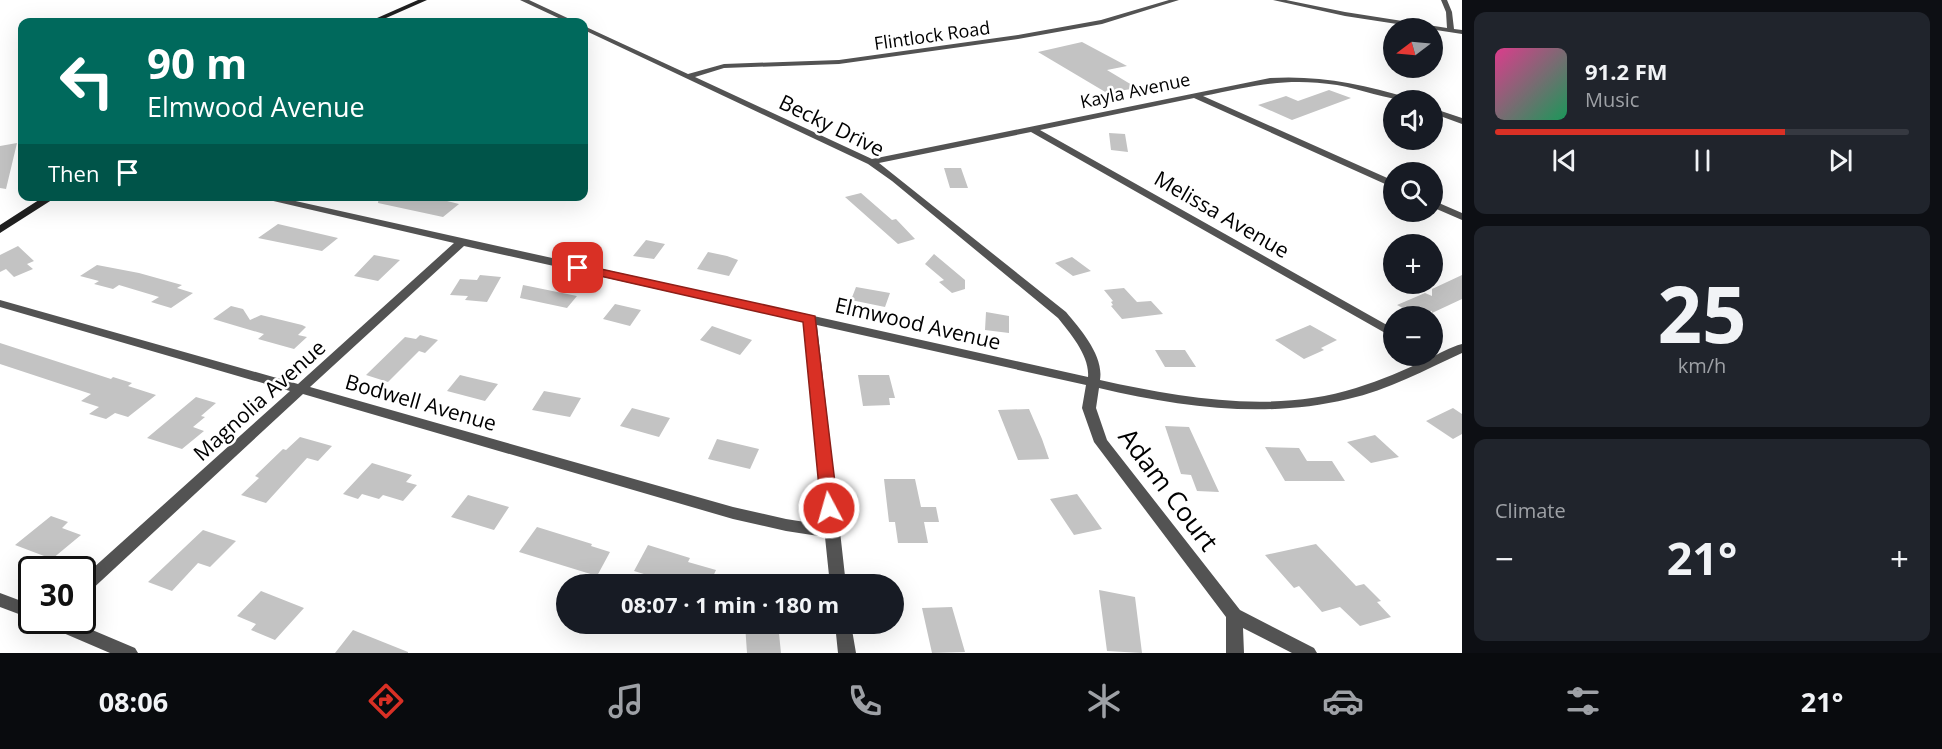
<!DOCTYPE html>
<html lang="en">
<head>
<meta charset="utf-8">
<style>
	:root { --surface:#171b24; --page:#20242c; --text:#f1f3f6; --muted:#9ea1a6; --line:#363941; --accent:#d93025 }
	body { margin:0; font-family:"Open Sans",sans-serif; background:var(--page); color:var(--text); height:100vh; display:flex; flex-direction:column; font-size:22px; white-space:nowrap }
	* { box-sizing:border-box; margin:0 }
	p { font-size:20px; color:var(--muted) }
	.icon { flex:none; width:33px; height:33px; fill:none; stroke:currentColor; stroke-width:2; stroke-linecap:round; stroke-linejoin:round }
	.map { position:relative; flex:1; overflow:hidden }
	.side { display:flex; flex-direction:column; gap:12px; padding:12px; background:#0d0f14; width:480px }
	.side>* { flex:none }
	.hud { position:absolute; left:18px; top:18px; width:570px; height:183px; border-radius:12px; box-shadow:0 6px 24px #0002; background:#00695c; color:#fff; overflow:hidden }
	.needle { width:39px; rotate:254deg }
	.fabs { position:absolute; left:1383px; top:18px; display:grid; gap:12px }
	.fabs a { display:grid; place-items:center; width:60px; height:60px; border-radius:50%; background:var(--surface); box-shadow:0 6px 24px #0002; font-size:30px }
	.speed { position:absolute; left:18px; top:556px; display:flex; gap:12px; font-size:30px; font-weight:700; text-align:center }
	.speed>* { display:grid; place-content:center; width:78px; height:78px; border-radius:50%; background:var(--surface); box-shadow:0 6px 24px #0002; line-height:1 }
	.speed .limit { border:3px solid #111; border-radius:9px; background:#fff; color:#111 }
	.pin { position:absolute; display:grid; place-items:center; width:51px; height:51px; color:#fff; margin:-26px; border-radius:12px; box-shadow:0 3px 9px #0006 }
	.me { position:absolute; width:66px; margin:-33px; rotate:354deg; stroke-linejoin:round; filter:drop-shadow(0 0 4px #0008) }
	.turn { display:flex; align-items:center; gap:21px; height:126px; padding:0 30px; font-size:27px }
	.turn .icon { width:78px; height:78px; stroke-width:2.5 }
	.turn b { display:block; font-size:42px; line-height:51px }
	.then { display:flex; align-items:center; height:57px; padding:0 30px; background:#0003; gap:12px; font-size:22px }
	.big { font-size:45px; font-weight:700; line-height:1.1 }
	.side .card { flex:1; display:flex; flex-direction:column; justify-content:center; gap:9px; min-width:0; padding:0 21px; border-radius:12px; background:var(--page) }
	.side .dial { align-items:center; gap:0 }
	.dial b { font-size:78px; line-height:1 }
	.song { display:flex; align-items:center; gap:18px }
	.cover { width:72px; height:72px; border-radius:9px; background:linear-gradient(135deg,hsl(330 70% 55%),hsl(150 70% 35%)) }
	.played { height:6px; border-radius:3px; background:linear-gradient(90deg,var(--accent) 70%,var(--line) 70%) }
	.keys { display:flex; justify-content:space-around; direction:ltr }
	.heat { display:flex; justify-content:space-between; align-items:center; font-size:33px; direction:ltr }
	.trip { position:absolute; left:556px; top:574px; width:348px; height:60px; border-radius:30px; background:var(--surface); box-shadow:0 6px 24px #0002; font-weight:700; line-height:60px; text-align:center }
	.menu { display:flex; height:96px; justify-content:space-around; align-items:center; background:#090b0e; color:var(--muted) }
	.menu .icon { width:42px; height:42px }
	.menu .on { color:var(--accent) }
	.menu b { font-size:27px; color:var(--text) }
	main { display:flex; flex:1; min-height:0 }
	.map>svg:first-child { display:block }
	.building { fill:#c3c3c3 }
	.lines { fill:none; stroke-linecap:round; stroke-linejoin:round }
	.street { fill:#535353; fill-rule:evenodd }
	.secondary { fill:#202020; fill-rule:evenodd }
	.route { fill:#d93025; stroke:#8d1f18; stroke-width:1.5 }
	.labels { text-anchor:middle; dominant-baseline:central; stroke-width:5; stroke-linejoin:round; paint-order:stroke }
	.far-street-label { font-size:18px; fill:#000; stroke:#fff }
	.street-label { font-size:21px; fill:#000; stroke:#fff }
	.near-street-label { font-size:26px; fill:#000; stroke:#fff }
</style>
</head>
<body>
<main>
<div class="map">
<svg width="1462" height="653" viewBox="0 0 1462 653">
	<rect width="100%" height="100%" fill="#fff"/>
	<path class="building" d="M1082,42l45,24 -20,4 30,18 -30,5 -69,-41z
		M1329,90l22,8 -59,22 -34,-15 28,-9 12,5z
		M1109,133l16,1 3,18 -17,-2z
		M17,143l-11,46 -6,-1v-42z
		M944,168h17l7,20h-18z
		M861,193l31,27 4,-1 19,20 -17,5 -53,-47z
		M379,196h48l32,8 -16,13 -65,-14z
		M278,224l60,14 -16,13 -64,-13z
		M646,240l19,4 -11,15 -21,-3z
		M18,246l16,15 -7,3 6,5 -19,8 -8,-8 -6,3v-17z
		M708,252l19,4 11,4 -9,16 -32,-7z
		M934,254l31,26v9l-13,4 -13,-11 5,-2 -19,-16z
		M374,255l26,5 -22,21 -24,-5z
		M1072,257l19,14 -18,5 -18,-13z
		M97,265l42,8 43,12 -5,3 16,5 -22,15 -20,-6 8,-5 -40,-12 -6,4 -19,-5 5,-3 -19,-5z
		M480,275l21,2 -14,25 -22,-2 3,-4 -18,-1 10,-16 17,1z
		M1462,275v24l-30,14v-2l-14,5 -21,-11 28,-12 7,3v-7z
		M523,285l54,11 -10,12 -47,-10z
		M856,287l34,6 -5,14 -34,-7z
		M1124,288l13,14 14,-1 12,13 -41,5 -11,-13 2,-1 -2,-3 2,-1 -9,-11z
		M615,304l26,6 -11,16 -27,-7z
		M231,306l12,3 7,11 11,-5 41,10 4,2 -8,8 9,2 -13,12 -36,-10 6,-5 -51,-15z
		M986,312l23,4v17l-24,-3z
		M1310,325l27,15 -16,8 3,2 -20,9 -29,-19z
		M712,326l40,14 -12,15 -40,-15z
		M420,335l18,5 -13,13 -6,-2 -31,31 -22,-7 39,-38 11,2z
		M0,343l111,36 2,-2 19,6 -4,3 28,9 -28,22 -13,-4 -9,6 -17,-5 10,-7 -18,-6 10,-7 -91,-30z
		M1155,350h30l11,17h-31z
		M460,375l8,2 30,7 -13,17 -38,-10z
		M858,375h31l6,23h-6l1,7 -27,1z
		M544,391l37,7 -11,19 -38,-7z
		M196,397l20,6 -15,13 4,1 -12,10 11,4 -22,18 -35,-11z
		M632,408l38,10 -11,19 -39,-11z
		M1453,408l9,6v20l-9,5 -27,-18z
		M1029,409l13,30 7,20 -31,1 -20,-50z
		M1165,426l24,1 30,65 -22,-1 -6,-16 -10,-1z
		M1375,435l24,22 -28,6 -24,-21z
		M300,437l32,9 -14,15 -11,-3 -41,45 -25,-8 18,-17 -4,-2 28,-27 3,1z
		M717,439l42,10 -9,20 -42,-10z
		M1265,447l34,1 8,13h25l13,20h-60z
		M372,463l40,12 -6,7 11,3 -14,16 -20,-6 -4,4 -17,-5 -4,5 -15,-5z
		M884,479h31l6,28h15l3,15h-15l4,21h-30l-3,-21h-6z
		M1077,494l25,35 -28,6 -24,-36z
		M468,495l41,12 -15,23 -43,-13z
		M51,516l17,6 -6,6 19,7 -29,24 -37,-14z
		M537,527l55,17 -1,2 19,6 -13,24 -78,-24z
		M203,530l33,11 -26,26 -12,-4 -26,28 -24,-9z
		M1316,544l40,42 8,-2 17,17 -4,1 14,15 -31,9 -20,-19 -18,5 -23,-26 -5,2 -29,-33z
		M648,545l42,13 -2,4 28,8 -7,15h-29l-46,-14z
		M1099,590l36,7 7,56 -35,-2z
		M261,591l43,17 -29,32 -24,-10 5,-6 -19,-8z
		M952,607l13,45 -33,1 -10,-45z
		M745,624h33l3,29h-34z
		M353,630l55,22v1h-73z"/>
	<g class="lines">
		<path class="street" d="M520,0h9l47,22h-9z
			M1169,0h10l-77,24 -84,15 -179,25 -115,4 -29,9 177,82 398,-81c48,-3 93,6 139,20l1,2c-24,0 -49,-11 -73,-15 -51,-8 -85,1 -134,11l191,85v7l-200,-90 -154,32 354,199v9l-363,-206 -152,31 187,149c15,18 38,44 34,68 81,18 174,34 256,8 25,-8 49,-18 72,-29 11,-5 22,-12 34,-15v9c-37,17 -74,37 -114,46 -82,20 -168,8 -249,-11l-3,20 11,32 133,170 74,38 3,5h-25l-49,-25 1,25h-18v-36l-132,-175 -12,-34 4,-23 -269,-60 29,260h-16l-5,-48 -39,-6 -53,-12 -430,-125 -215,199 -6,2v-17l208,-187 -290,-84v-7l298,84 156,-141 -202,-47h21l815,181c2,-21 -18,-44 -30,-59l-166,-137 -24,-17 -284,-134v-4l104,48 36,-10 115,-4 179,-25 83,-15zM464,246l340,76 20,203 -38,-6 -53,-12 -423,-120z
			M1273,0h13l59,12 102,16 -1,-16 -5,-12h6l5,12 2,17 8,1v4l-117,-18z
			M1432,108l30,10v6l-30,-11z
			M1432,200l30,13v7l-30,-13z
			M0,593l32,12v14l-32,-12z
			M45,621h26l64,27 3,5h-28l-63,-27z
			M835,624h16l5,29h-18z"/>
		<path class="secondary" d="M418,0h9l-50,22h-9z
			M45,196h13l-58,37v-8z"/>
	</g>
	<path class="route" d="M578,264l237,52 23,192 -3,5 -6,2 -6,-2 -2,-5 -18,-186 -229,-52 -2,-2 2,-3z"/>
	<g class="labels">
		<g class="far-street-label">
			<text transform="translate(932 35) rotate(-8)">Flintlock Road</text>
			<text transform="translate(1135 90) rotate(-12)">Kayla Avenue</text>
		</g>
		<g class="street-label">
			<text transform="translate(832 125) rotate(26)">Becky Drive</text>
			<text transform="translate(1222 214) rotate(30)">Melissa Avenue</text>
			<text transform="translate(918 323) rotate(13)">Elmwood Avenue</text>
			<text transform="translate(259 400) rotate(-42)">Magnolia Avenue</text>
			<text transform="translate(421 402) rotate(16)">Bodwell Avenue</text>
		</g>
		<g class="near-street-label">
			<text transform="translate(1169 489) rotate(53)">Adam Court</text>
		</g>
	</g>
</svg>
<div class="fabs">
<a><svg class="needle" viewBox="-14 -14 28 28"><path d="M0-13l5 13h-10z" fill="#e53935"/><path d="M0 13l5-13h-10z" fill="#9ea1a6"/></svg></a>
<a><svg class="icon" aria-label="sound" viewBox="0 0 24 24"><path d="M4 9h4l5-4v14l-5-4H4zM17 9q2 3 0 6"/></svg></a>
<a><svg class="icon" aria-label="search" viewBox="0 0 24 24"><circle cx="10" cy="10" r="6"/><path d="M15 15l6 6"/></svg></a>
<a>+</a>
<a>−</a>
</div>
<div class="speed"><div class="limit">30</div></div>
<div class="pin" style="left:578px;top:268px;background:#d93025"><svg class="icon" aria-label="arrive" viewBox="0 0 24 24"><path d="M6 21V4h12l-3 4 3 4H6"/></svg></div>
<svg class="me" style="left:829px;top:508px" viewBox="-20 -20 40 40"><circle r="17" fill="#d93025" stroke="#fff" stroke-width="3"/><path d="M0-11L8 9 0 5-8 9z" fill="#fff"/></svg>
<div class="trip">08:07 · 1 min · 180 m</div>
<div class="hud">
<div class="turn"><svg class="icon" aria-label="left" viewBox="0 0 24 24"><path d="M17 20v-9H6M10 6l-5 5 5 5"/></svg><div><b>90 m</b>Elmwood Avenue</div></div>
<div class="then">Then<svg class="icon" aria-label="arrive" viewBox="0 0 24 24"><path d="M6 21V4h12l-3 4 3 4H6"/></svg></div>
</div>
</div>
<section class="side">
<div class="card">
<div class="song"><i class="cover"></i><div><b>91.2 FM</b><p>Music</p></div></div>
<div class="played"></div>
<div class="keys"><svg class="icon" aria-label="previous" viewBox="0 0 24 24"><path d="M18 5L8 12l10 7zM5 5v14"/></svg><svg class="icon" aria-label="pause" viewBox="0 0 24 24"><path d="M8 5v14M16 5v14"/></svg><svg class="icon" aria-label="next" viewBox="0 0 24 24"><path d="M6 5l10 7-10 7zM19 5v14"/></svg></div>
</div>
<div class="card dial"><b>25</b><p>km/h</p></div>
<div class="card"><p>Climate</p>
<div class="heat"><a>−</a><b class="big">21°</b><a>+</a></div>
</div>
</section>
</main>
<nav class="menu">
<b>08:06</b>
<svg class="icon on" aria-label="directions" viewBox="0 0 24 24"><path d="M12 3l9 9-9 9-9-9zM9 14v-3h6M13 9l2 2-2 2"/></svg>
<svg class="icon" aria-label="music" viewBox="0 0 24 24"><path d="M9 18V5l10-2v13"/><circle cx="6" cy="18" r="3"/><circle cx="16" cy="16" r="3"/></svg>
<svg class="icon" aria-label="phone" viewBox="0 0 24 24"><path d="M5 4h4l2 5-3 2q2 4 5 5l2-3 5 2v4C11 20 4 13 5 4z"/></svg>
<svg class="icon" aria-label="climate" viewBox="0 0 24 24"><path d="M12 3v18M4 7l16 10M4 17L20 7"/></svg>
<svg class="icon" aria-label="car" viewBox="0 0 24 24"><path d="M5 17H2v-5l4-1 3-4h7l3 4 3 1v5h-3M9 17h6M6 11h13"/><circle cx="7" cy="17" r="2"/><circle cx="17" cy="17" r="2"/></svg>
<svg class="icon" aria-label="filters" viewBox="0 0 24 24"><path d="M4 7h16M4 17h16"/><circle cx="9" cy="7" r="2"/><circle cx="15" cy="17" r="2"/></svg>
<b>21°</b>
</nav>
</body>
</html>
